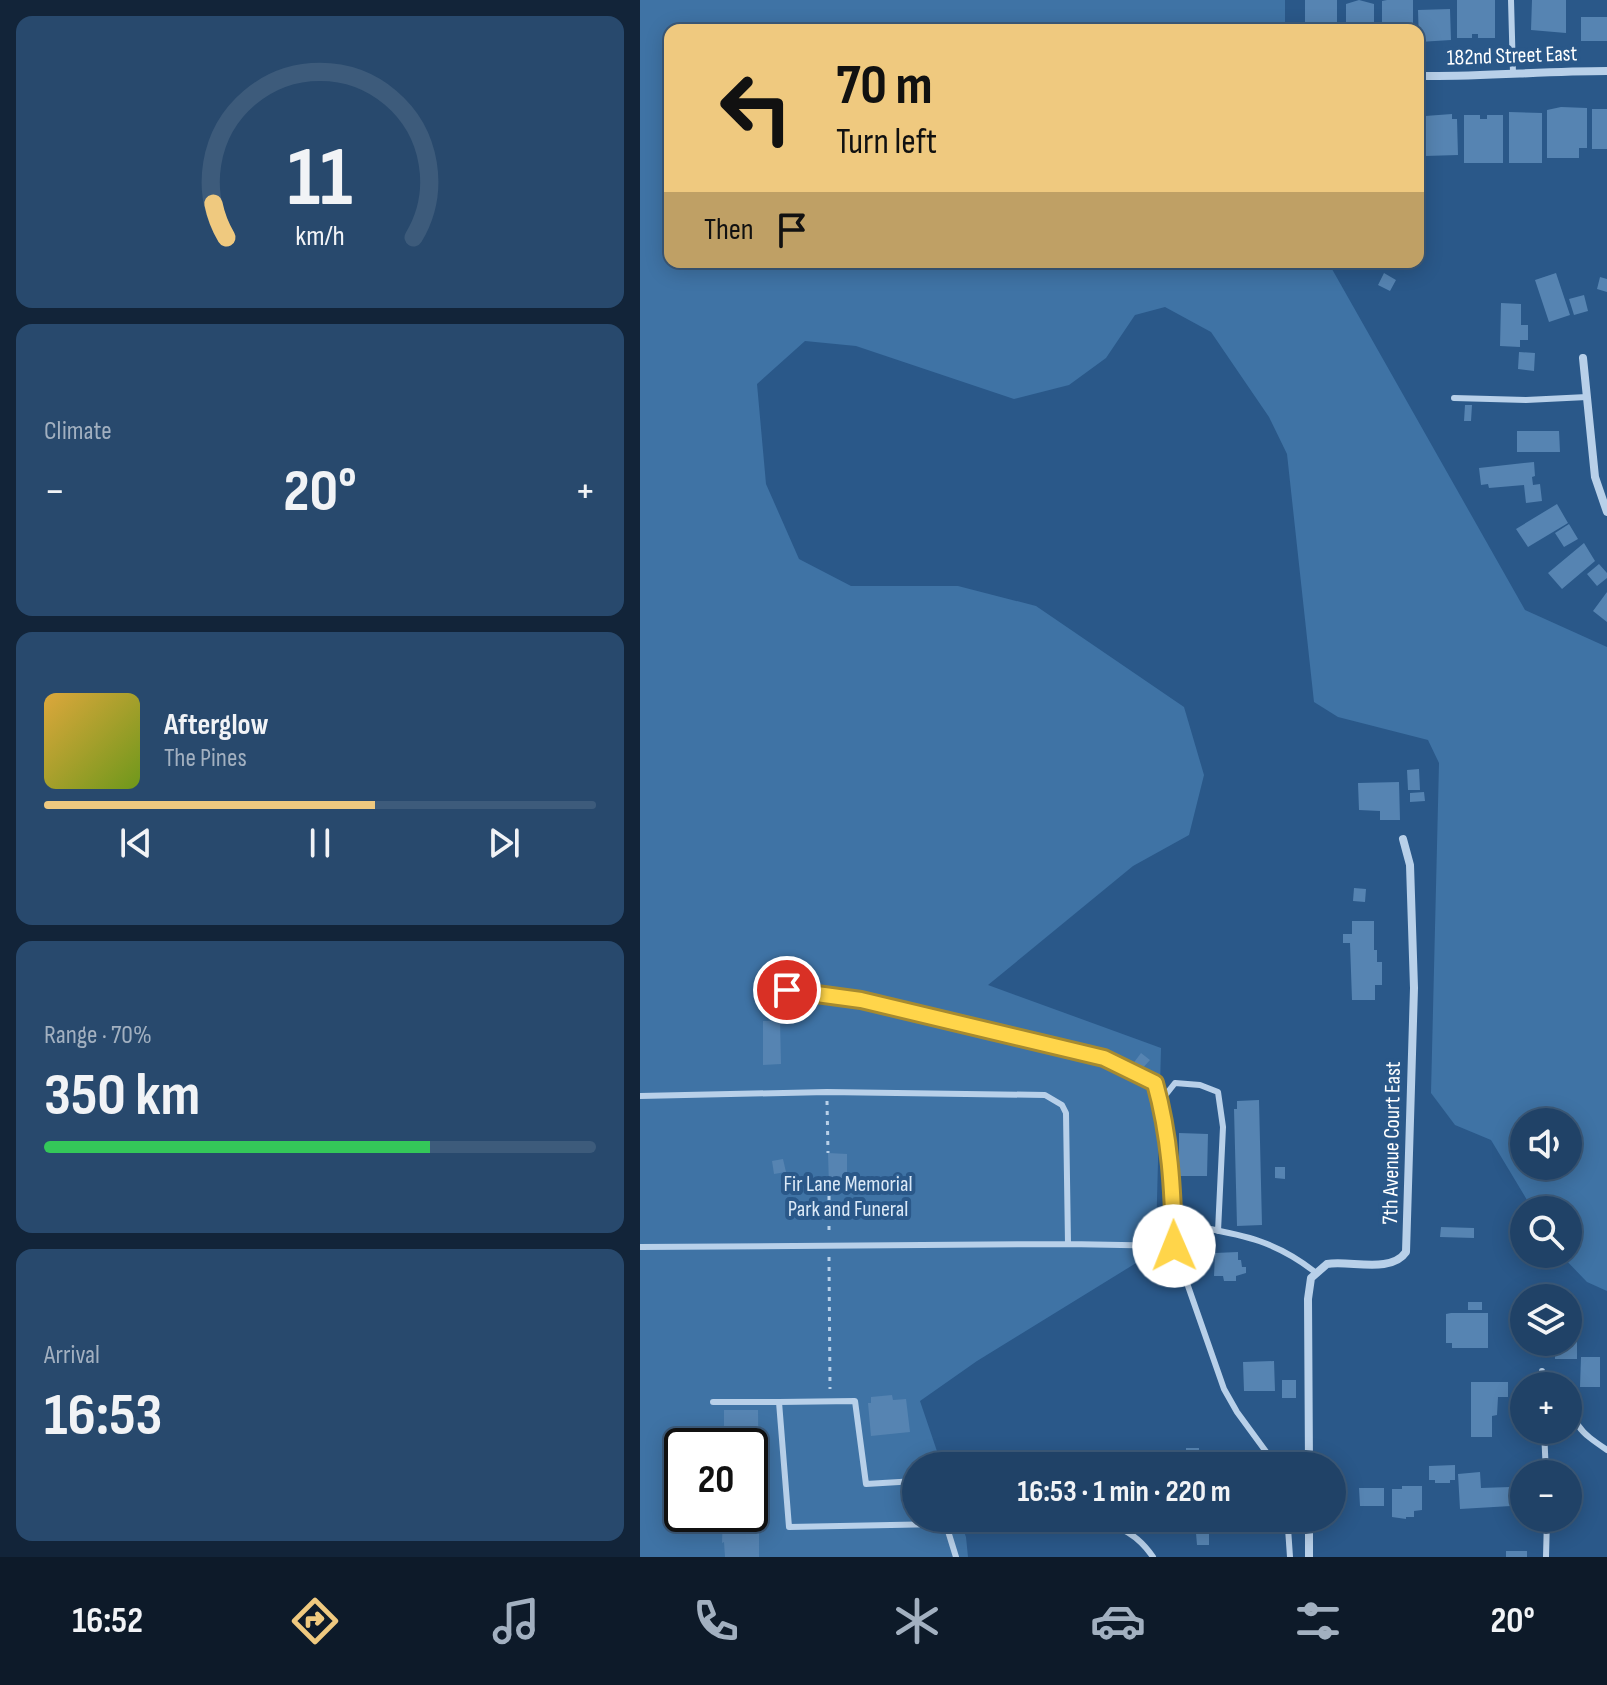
<!DOCTYPE html>
<html lang="en">
<head>
<meta charset="utf-8">
<style>
	:root { --surface:#204267; --page:#28496d; --text:#f1f3f6; --muted:#a2b0c0; --line:#3d5b7b; --accent:#efc97f }
	body { margin:0; font-family:"Sofia Sans Condensed",sans-serif; background:var(--page); color:var(--text); height:100vh; display:flex; flex-direction:column; font-size:30px; white-space:nowrap }
	* { box-sizing:border-box; margin:0 }
	p { font-size:26px; color:var(--muted) }
	.icon { flex:none; width:44px; height:44px; fill:none; stroke:currentColor; stroke-width:2; stroke-linecap:round; stroke-linejoin:round }
	.map { position:relative; flex:1; overflow:hidden }
	.details { display:flex; flex-direction:column; gap:16px; padding:16px; background:#122439; width:640px }
	.details>* { flex:none }
	.top-card { position:absolute; left:24px; top:24px; width:760px; height:244px; border-radius:16px; box-shadow:0 4px 20px #0003,0 0 0 2px var(--line); background:#efc97f; color:#111; overflow:hidden }
	.controls { position:absolute; left:870px; top:1108px; display:grid; gap:16px }
	.controls a { display:grid; place-items:center; width:72px; height:72px; border-radius:50%; background:var(--surface); box-shadow:0 4px 20px #0003,0 0 0 2px var(--line); font-size:40px }
	.speed { position:absolute; left:24px; top:1428px; display:flex; gap:16px; font-size:40px; font-weight:700; text-align:center }
	.speed>* { display:grid; place-content:center; width:104px; height:104px; border-radius:50%; background:var(--surface); box-shadow:0 4px 20px #0003,0 0 0 2px var(--line); line-height:1 }
	.speed .limit { border:4px solid #111; border-radius:12px; background:#fff; color:#111 }
	.pin { position:absolute; display:grid; place-items:center; width:68px; height:68px; color:#fff; margin:-34px; border:4px solid #fff; border-radius:50%; box-shadow:0 2px 8px #0007 }
	.me { position:absolute; width:88px; margin:-44px; rotate:359deg; stroke-linejoin:round; filter:drop-shadow(0 0 6px #0008) }
	.turn { display:flex; align-items:center; gap:28px; height:168px; padding:0 40px; font-size:36px }
	.turn .icon { width:104px; height:104px; stroke-width:2.5 }
	.turn b { display:block; font-size:56px; line-height:68px }
	.then { display:flex; align-items:center; height:76px; padding:0 40px; background:#0003; gap:16px; font-size:30px }
	.big { font-size:60px; font-weight:700; line-height:1.1 }
	.details .widget { flex:1; display:flex; flex-direction:column; justify-content:center; gap:12px; min-width:0; padding:0 28px; border-radius:16px; background:var(--page) }
	.details .dial { align-items:center; gap:0 }
	.dial svg { height:208px; overflow:visible; fill:none; stroke:var(--line); stroke-width:7; stroke-linecap:round; text-anchor:middle }
	.dial text { fill:var(--text); stroke:none }
	.song { display:flex; align-items:center; gap:24px }
	.cover { width:96px; height:96px; border-radius:12px; background:linear-gradient(135deg,hsl(40 70% 55%),hsl(80 70% 35%)) }
	.played { height:8px; border-radius:4px; background:linear-gradient(90deg,var(--accent) 60%,var(--line) 60%) }
	.keys { display:flex; justify-content:space-around; direction:ltr }
	.heat { display:flex; justify-content:space-between; align-items:center; font-size:44px; direction:ltr }
	.charge { height:12px; border-radius:6px; background:linear-gradient(90deg,#34c759 70%,var(--line) 0) }
	.trip { position:absolute; left:262px; top:1452px; width:444px; height:80px; border-radius:40px; background:var(--surface); box-shadow:0 4px 20px #0003,0 0 0 2px var(--line); font-weight:700; line-height:80px; text-align:center }
	.dock { display:flex; height:128px; justify-content:space-around; align-items:center; background:#0d1a29; color:var(--muted) }
	.dock .icon { width:56px; height:56px }
	.dock .selected { color:var(--accent) }
	.dock b { font-size:36px; color:var(--text) }
	main { display:flex; flex:1; min-height:0 }
	.map>svg:first-child { display:block }
	.green { fill:#3f73a5; fill-rule:evenodd }
	.building { fill:#5684b2 }
	.lines { fill:none; stroke-linecap:round; stroke-linejoin:round }
	.path { stroke:#b8d0e9; stroke-width:3; stroke-dasharray:4 6; stroke-linecap:butt }
	.service { stroke:#b8d0e9; stroke-width:6 }
	.minor { stroke:#b8d0e9; stroke-width:8 }
	.route-casing { stroke:#a68a30; stroke-width:20 }
	.route { stroke:#ffd54a; stroke-width:14 }
	.labels { text-anchor:middle; dominant-baseline:central; stroke-width:8; stroke-linejoin:round; paint-order:stroke }
	.street-label { font-size:22px; fill:#fff; stroke:#2a5889 }
	.park-label { font-size:22px; fill:#dbe9f7; stroke:#2a5889 }
</style>
</head>
<body>
<main>
<section class="details">
<div class="widget dial"><svg viewBox="0 0 100 80">
<path d="M14 69A42 42 0 1 1 86 69"/>
<path d="M14 69A42 42 0 0 1 9 56" stroke="#efc97f"/>
<text x="50" y="56" font-size="32" font-weight="700">11</text>
<text x="50" y="72" font-size="11">km/h</text>
</svg></div>
<div class="widget"><p>Climate</p>
<div class="heat"><a>−</a><b class="big">20°</b><a>+</a></div>
</div>
<div class="widget">
<div class="song"><i class="cover"></i><div><b>Afterglow</b><p>The Pines</p></div></div>
<div class="played"></div>
<div class="keys"><svg class="icon" aria-label="previous" viewBox="0 0 24 24"><path d="M18 5L8 12l10 7zM5 5v14"/></svg><svg class="icon" aria-label="pause" viewBox="0 0 24 24"><path d="M8 5v14M16 5v14"/></svg><svg class="icon" aria-label="next" viewBox="0 0 24 24"><path d="M6 5l10 7-10 7zM19 5v14"/></svg></div>
</div>
<div class="widget"><p>Range · 70%</p><b class="big">350 km</b><div class="charge"></div></div>
<div class="widget"><p>Arrival</p><b class="big">16:53</b></div>
</section>
<div class="map">
<svg width="967" height="1557" viewBox="0 0 967 1557">
	<rect width="100%" height="100%" fill="#2a5889"/>
	<path class="green" d="M0,0h645v30h-615v232h658l197,348 82,37v644l-20,-9 -27,-28h8v-44h-35l-42,-70 -36,-15 -24,-32 8,-330 -11,-23 -90,-23 -24,-15 -27,-248 -18,-37 -58,-85 -46,-25 -30,8 -29,43 -37,27 -55,14 -158,-53 -51,-5 -48,43 9,100 33,75 52,27h107l78,20 148,101 20,68 -15,60 -56,31 -145,119 173,63 -5,189 -15,23 -164,101 -57,40 22,65h-26v52h43l7,19 2,20h-328zM884,1122h44v44h-44zM42,1446h68v68h-68z"/>
	<path class="building" d="M665,0h32v30h-32z
		M719,0l15,4v26h-28v-26z
		M747,0h26v30h-31v-29z
		M817,0h38v38h-17v-4h-6v4h-15z
		M892,0h34v33l-35,-3z
		M810,9l1,31 -32,2 -1,-32z
		M941,17h26v24h-26z
		M921,107l26,1v40h-8v10h-32v-48z
		M952,109h15v40h-15z
		M869,112l33,1v50h-33z
		M812,114v5h5l1,36 -33,1v-40z
		M824,115h16v4h7v-4h16v48h-39z
		M744,273l12,7 -6,11 -12,-6z
		M916,273l14,42 -21,7 -14,-42z
		M960,277l7,2v13l-10,-3z
		M944,295l4,16 -14,4 -5,-16z
		M861,303l20,1v21h7v15h-8v7l-20,-1z
		M879,352l16,1 -1,18 -16,-2z
		M825,405h7l-1,16h-7z
		M877,431h42l1,21h-43z
		M894,462l1,14 -3,1 1,8 7,-1 2,17 -16,2 -2,-18 -35,3 -1,-4 -7,1 -2,-17z
		M917,504l11,19 -40,24 -12,-18z
		M929,524l9,15 -14,8 -9,-14z
		M944,543l11,18 -33,28 -14,-16z
		M959,564l8,9v5l-10,8 -10,-12z
		M967,592v30l-14,-11z
		M779,769l1,21h-12l-1,-20z
		M759,782l1,38h-20v-9l-21,-1 -1,-27z
		M784,792l1,9 -15,1v-9z
		M714,888l12,1 -1,13 -12,-1z
		M712,921h22v29h3v12h5v23h-7v15h-23l-2,-57h-7v-9h9z
		M123,1021h17l1,43 -18,1z
		M501,1053l9,7 -10,11 -8,-6z
		M619,1100l3,125 -25,1 -3,-117h3v-8z
		M539,1133l29,1 -1,42h-28z
		M188,1153l19,1v32h-18z
		M143,1159l3,13 -12,2 -2,-13z
		M635,1167h10v12l-10,-1z
		M801,1227l33,1v10l-34,-1z
		M598,1252v8h3l1,7h4v6l-10,3v5h-12l-1,-5h-9l1,-23z
		M828,1302h14v8h-14z
		M811,1313h37v35h-36v-5h-6v-29z
		M928,1340h9v19h-22v-17z
		M941,1357h19v30h-20z
		M634,1361l1,30h-31l-1,-29z
		M642,1380h14v18h-14z
		M831,1382h37v15h-10l-1,18 -5,1v21h-21z
		M252,1395l1,5 13,-1 4,33 -39,4 -3,-33h3v-6z
		M84,1410h34l1,82h-9v-46h-26z
		M546,1448h13v18h-13z
		M595,1450h22v16h-22l-3,-14h3z
		M561,1454h10v12h-10z
		M815,1465v15h-5v3h-15v-3h-6v-14z
		M840,1472l1,16 29,-1 1,19 -51,3 -2,-35z
		M762,1486h20v24l-8,1v6h-8v2l-14,-2v-28h10z
		M719,1488h25v18h-24z
		M110,1512h9v45h-34l-1,-15 -2,1 1,-29z
		M569,1532v13h-12l-1,-12z
		M866,1551h21v6h-21z"/>
	<g class="lines">
		<path class="path" d="M187,1101l1,52
			M189,1186v47
			M189,1257l1,132"/>
		<path class="service" d="M871,0l2,73
			M814,398l72,2 61,-3
			M131,1010l16,-20 74,10 243,58 51,25 8,29 10,77 1,57 50,143 13,23 30,41 3,13
			M0,1096l187,-4 218,3 17,10 4,8 2,131 -428,3
			M520,1102l15,-19 25,2 18,7 5,35 -5,104
			M534,1222c57,12 94,13 141,50
			M428,1244l106,2
			M902,1371l1,15
			M932,1390c-1,35 7,41 35,60
			M73,1402h66l10,125 307,-6c25,4 43,15 57,36
			M139,1402l76,-1 11,83 50,-3
			M904,1430l2,44
			M304,1518l12,39
			M636,1518l12,10 2,29
			M906,1557l1,-39"/>
		<path class="minor" d="M778,76c63,1 126,-5 189,-5
			M943,358l12,119 12,35
			M669,1466l-1,-167 3,-21 16,-14c23,-4 64,10 79,-12l8,-264 -4,-123 -7,-26
			M669,1518v39"/>
	</g>
	<g class="lines">
		<defs>
			<path id="route" d="M147,990l74,10 243,58 51,25c15,53 18,108 19,163"/>
		</defs>
		<use href="#route" class="route-casing"/>
		<use href="#route" class="route"/>
	</g>
	<g class="labels">
		<g class="street-label">
			<text transform="translate(872 56) rotate(-2)">182nd Street East</text>
			<text transform="translate(752 1143) rotate(-89)">7th Avenue Court East</text>
		</g>
		<g class="park-label">
			<text x="208" y="1184">Fir Lane Memorial<tspan x="208" dy="25">Park and Funeral</tspan></text>
		</g>
	</g>
</svg>
<div class="controls">
<a><svg class="icon" aria-label="sound" viewBox="0 0 24 24"><path d="M4 9h4l5-4v14l-5-4H4zM17 9q2 3 0 6"/></svg></a>
<a><svg class="icon" aria-label="search" viewBox="0 0 24 24"><circle cx="10" cy="10" r="6"/><path d="M15 15l6 6"/></svg></a>
<a><svg class="icon" aria-label="layers" viewBox="0 0 24 24"><path d="M12 4l9 5-9 5-9-5zM3 14l9 5 9-5"/></svg></a>
<a>+</a>
<a>−</a>
</div>
<div class="speed"><div class="limit">20</div></div>
<div class="pin" style="left:147px;top:990px;background:#d93025"><svg class="icon" aria-label="arrive" viewBox="0 0 24 24"><path d="M6 21V4h12l-3 4 3 4H6"/></svg></div>
<svg class="me" style="left:534px;top:1246px" viewBox="-20 -20 40 40"><circle r="19" fill="#fff"/><path d="M0-13L10 11 0 6-10 11z" fill="#ffd54a"/></svg>
<div class="trip">16:53 · 1 min · 220 m</div>
<div class="top-card">
<div class="turn"><svg class="icon" aria-label="left" viewBox="0 0 24 24"><path d="M17 20v-9H6M10 6l-5 5 5 5"/></svg><div><b>70 m</b>Turn left</div></div>
<div class="then">Then<svg class="icon" aria-label="arrive" viewBox="0 0 24 24"><path d="M6 21V4h12l-3 4 3 4H6"/></svg></div>
</div>
</div>
</main>
<nav class="dock">
<b>16:52</b>
<svg class="icon selected" aria-label="directions" viewBox="0 0 24 24"><path d="M12 3l9 9-9 9-9-9zM9 14v-3h6M13 9l2 2-2 2"/></svg>
<svg class="icon" aria-label="music" viewBox="0 0 24 24"><path d="M9 18V5l10-2v13"/><circle cx="6" cy="18" r="3"/><circle cx="16" cy="16" r="3"/></svg>
<svg class="icon" aria-label="phone" viewBox="0 0 24 24"><path d="M5 4h4l2 5-3 2q2 4 5 5l2-3 5 2v4C11 20 4 13 5 4z"/></svg>
<svg class="icon" aria-label="climate" viewBox="0 0 24 24"><path d="M12 3v18M4 7l16 10M4 17L20 7"/></svg>
<svg class="icon" aria-label="car" viewBox="0 0 24 24"><path d="M5 17H2v-5l4-1 3-4h7l3 4 3 1v5h-3M9 17h6M6 11h13"/><circle cx="7" cy="17" r="2"/><circle cx="17" cy="17" r="2"/></svg>
<svg class="icon" aria-label="filters" viewBox="0 0 24 24"><path d="M4 7h16M4 17h16"/><circle cx="9" cy="7" r="2"/><circle cx="15" cy="17" r="2"/></svg>
<b>20°</b>
</nav>
</body>
</html>
